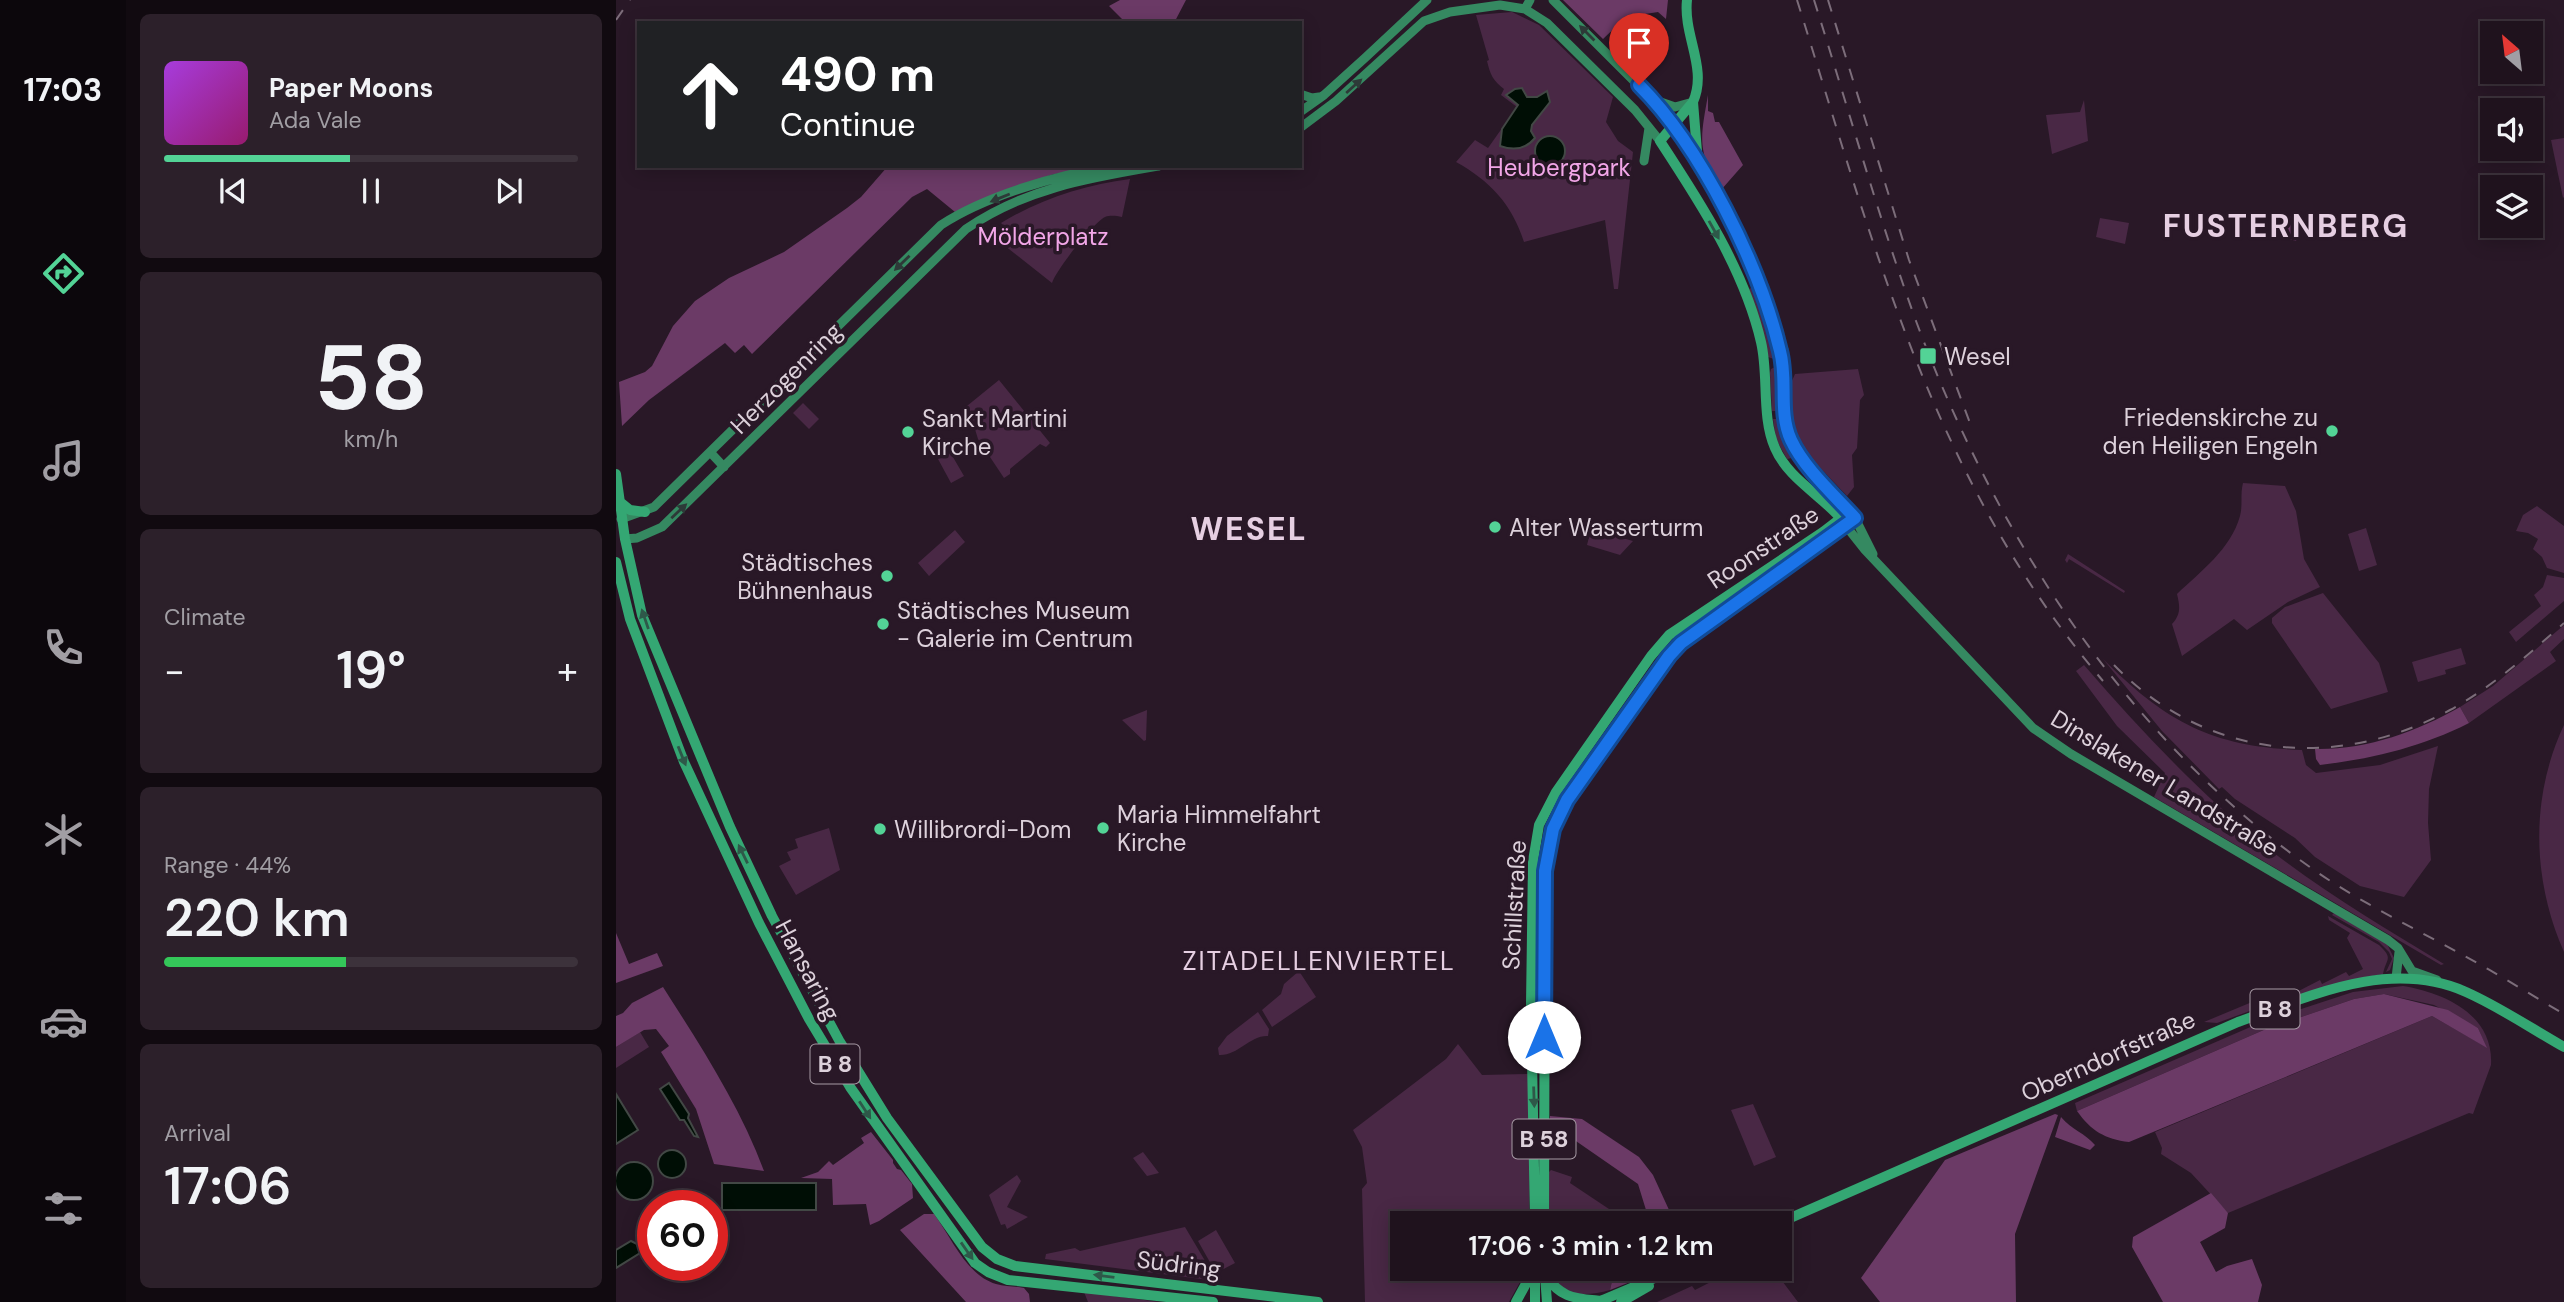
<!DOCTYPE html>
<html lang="en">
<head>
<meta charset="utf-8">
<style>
	:root { --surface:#1f121d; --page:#2c202a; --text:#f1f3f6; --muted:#a19ea4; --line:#3c323b; --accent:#53d396 }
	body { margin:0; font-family:"DM Sans",sans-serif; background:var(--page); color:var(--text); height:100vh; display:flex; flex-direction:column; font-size:26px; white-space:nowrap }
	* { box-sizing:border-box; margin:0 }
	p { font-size:23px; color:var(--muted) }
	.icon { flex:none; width:38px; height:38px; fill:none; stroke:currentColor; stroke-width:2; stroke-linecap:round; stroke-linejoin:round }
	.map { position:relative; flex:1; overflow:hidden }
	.panel { display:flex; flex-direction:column; gap:14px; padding:14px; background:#110a10; width:490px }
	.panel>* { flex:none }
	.banner { position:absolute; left:21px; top:21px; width:665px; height:147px; border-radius:0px; box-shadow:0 4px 18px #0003,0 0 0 2px var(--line); background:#202124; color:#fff; overflow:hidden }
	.needle { width:46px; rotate:332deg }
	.buttons { position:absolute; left:1864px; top:21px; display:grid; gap:14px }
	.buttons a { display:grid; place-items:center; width:63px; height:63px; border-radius:0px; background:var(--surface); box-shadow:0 4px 18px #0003,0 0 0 2px var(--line); font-size:35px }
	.speed { position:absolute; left:21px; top:1190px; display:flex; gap:14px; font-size:35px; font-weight:700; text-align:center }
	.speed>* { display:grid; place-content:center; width:91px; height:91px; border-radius:50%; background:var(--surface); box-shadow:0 4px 18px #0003,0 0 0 2px var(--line); line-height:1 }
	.speed .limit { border:10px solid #d22; background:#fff; color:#111 }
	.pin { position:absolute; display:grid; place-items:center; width:60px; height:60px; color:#fff; margin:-72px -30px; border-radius:50% 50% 50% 0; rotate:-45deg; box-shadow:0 0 7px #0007 }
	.pin .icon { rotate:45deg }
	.me { position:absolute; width:77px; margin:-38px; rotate:0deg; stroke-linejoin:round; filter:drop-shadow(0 0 5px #0008) }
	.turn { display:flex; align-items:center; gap:24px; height:147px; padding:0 28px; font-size:32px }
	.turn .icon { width:91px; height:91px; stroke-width:2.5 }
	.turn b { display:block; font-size:49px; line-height:60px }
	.big { font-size:52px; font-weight:600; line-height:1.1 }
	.panel .card { flex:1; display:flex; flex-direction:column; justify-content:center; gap:10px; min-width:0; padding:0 24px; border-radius:10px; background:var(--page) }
	.panel .dial { align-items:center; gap:0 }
	.dial b { font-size:91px; line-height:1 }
	.song { display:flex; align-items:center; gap:21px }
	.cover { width:84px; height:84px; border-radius:10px; background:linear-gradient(135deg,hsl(280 70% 55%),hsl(320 70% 35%)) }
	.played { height:7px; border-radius:4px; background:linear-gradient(90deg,var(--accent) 45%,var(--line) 45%) }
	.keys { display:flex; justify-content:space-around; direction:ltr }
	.heat { display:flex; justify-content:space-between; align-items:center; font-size:38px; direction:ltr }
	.charge { height:10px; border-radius:5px; background:linear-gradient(90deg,#34c759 44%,var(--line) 0) }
	.trip { position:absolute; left:774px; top:1211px; width:402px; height:70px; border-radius:0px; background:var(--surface); box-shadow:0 4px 18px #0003,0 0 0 2px var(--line); font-weight:600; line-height:70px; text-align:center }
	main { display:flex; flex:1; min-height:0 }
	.menu { display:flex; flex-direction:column; width:126px; justify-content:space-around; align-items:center; background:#0c070c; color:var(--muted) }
	.menu .icon { width:49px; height:49px }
	.menu .selected { color:var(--accent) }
	.menu b { font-size:32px; color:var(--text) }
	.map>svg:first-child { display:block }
	.green { fill:#492845 }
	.forest { fill:#6b3a66 }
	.water { fill:#000e05; stroke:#424845; stroke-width:2 }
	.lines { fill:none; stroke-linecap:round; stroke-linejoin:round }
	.secondary { stroke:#358961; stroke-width:9 }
	.primary { stroke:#34a773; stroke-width:10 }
	.rail { stroke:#7c6d7a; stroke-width:2; stroke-dasharray:12 12; stroke-linecap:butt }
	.oneway { fill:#2d3a38 }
	.oneway2 { fill:#2e5849 }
	.route-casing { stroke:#114b97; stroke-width:18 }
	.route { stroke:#1a73e8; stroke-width:12 }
	.poi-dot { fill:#53d396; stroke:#291827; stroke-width:2.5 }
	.labels { text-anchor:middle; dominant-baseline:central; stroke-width:7; stroke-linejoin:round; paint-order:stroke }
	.shield { fill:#291827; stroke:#a79aa5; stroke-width:2 }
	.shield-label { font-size:23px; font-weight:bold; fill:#ddd1db }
	.park-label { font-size:24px; fill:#f2a6e8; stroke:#291827 }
	.poi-label { font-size:24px; fill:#ddd1db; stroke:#291827; text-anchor:start }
	.street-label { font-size:24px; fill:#ddd1db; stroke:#291827 }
	.neighbourhood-label { font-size:26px; letter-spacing:2px; fill:#e6cfe2; stroke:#291827 }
	.district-label { font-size:32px; font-weight:bold; letter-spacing:2px; fill:#e6cfe2; stroke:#291827 }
</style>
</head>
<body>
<main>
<nav class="menu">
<b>17:03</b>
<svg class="icon selected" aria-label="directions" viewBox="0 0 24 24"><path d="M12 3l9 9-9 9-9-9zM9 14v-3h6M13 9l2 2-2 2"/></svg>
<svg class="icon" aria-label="music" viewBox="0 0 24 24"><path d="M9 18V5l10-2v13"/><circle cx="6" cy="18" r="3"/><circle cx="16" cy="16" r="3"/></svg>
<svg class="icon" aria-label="phone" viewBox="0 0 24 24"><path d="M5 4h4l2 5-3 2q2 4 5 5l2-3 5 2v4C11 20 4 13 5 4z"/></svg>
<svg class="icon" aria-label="climate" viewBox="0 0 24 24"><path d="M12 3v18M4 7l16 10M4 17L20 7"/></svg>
<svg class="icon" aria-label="car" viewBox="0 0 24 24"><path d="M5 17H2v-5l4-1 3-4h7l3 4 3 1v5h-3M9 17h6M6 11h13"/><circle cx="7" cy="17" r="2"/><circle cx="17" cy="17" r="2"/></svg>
<svg class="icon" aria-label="filters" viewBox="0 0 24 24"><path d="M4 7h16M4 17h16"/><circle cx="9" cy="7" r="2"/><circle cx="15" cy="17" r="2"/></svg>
</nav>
<section class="panel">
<div class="card">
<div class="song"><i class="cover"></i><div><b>Paper Moons</b><p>Ada Vale</p></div></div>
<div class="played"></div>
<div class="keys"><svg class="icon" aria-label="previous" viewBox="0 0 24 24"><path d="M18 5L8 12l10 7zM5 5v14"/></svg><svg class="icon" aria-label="pause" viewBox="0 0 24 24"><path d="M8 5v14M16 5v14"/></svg><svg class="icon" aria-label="next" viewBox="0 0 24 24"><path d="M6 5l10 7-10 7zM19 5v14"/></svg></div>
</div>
<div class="card dial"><b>58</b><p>km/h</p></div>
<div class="card"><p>Climate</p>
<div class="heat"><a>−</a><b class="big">19°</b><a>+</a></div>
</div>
<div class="card"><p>Range · 44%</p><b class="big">220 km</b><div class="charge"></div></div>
<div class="card"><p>Arrival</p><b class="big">17:06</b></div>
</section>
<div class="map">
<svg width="1948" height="1302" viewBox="0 0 1948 1302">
	<rect width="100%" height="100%" fill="#291827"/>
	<path class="green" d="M896,12l27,13 74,72 -7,25 12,19 15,11 -15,137h-4l-9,-69 -81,22c-12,-38 -34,-61 -68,-80l19,-22 13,8 29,-41 -16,-12 3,-6c-11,-8 -14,-15 -17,-28l2,-1 -13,-45z
		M1468,100l4,41 -36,13 -6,-39 34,-3z
		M1948,138v59l-1,1 -12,-58z
		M514,179l-8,38c-6,-1 -11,-2 -17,0 -12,6 -49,53 -53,66l-57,-45 10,-11 -4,-4c39,-24 84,-38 129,-44z
		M1484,218l29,5 -4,21 -29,-7z
		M1135,288h6l2,2 21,71 -12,-4 -19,-68z
		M1161,366l3,2v43h-8l-2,-38 1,-4z
		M1242,369l6,26 -4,5 -3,48 -5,7 2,32 -7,9 -39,-41 -15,-26 -3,-9v-35l5,-11z
		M383,380l51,63 -4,4 -6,-3 -30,25v5l-6,4 -26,-39 -4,-13 -12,-16z
		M187,403l16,16 -10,10 -16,-16z
		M1157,419h8l14,36 -3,3 -5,1 -11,-20z
		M334,452l14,24 -13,7 -13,-24z
		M1627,483l42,3 11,25 8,48 16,28 -32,15 -41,28 -13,-11 -52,37 -10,-32c9,-10 8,-17 5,-30 23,-22 54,-45 63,-78 3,-11 0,-22 3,-33z
		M1921,506l27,20v47l-17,-5 -5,-11 -9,-8 5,-10 -10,-6 -12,-2 7,-16z
		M1750,528l11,37 -18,6 -11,-37z
		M339,530l10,12 -36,34 -11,-13z
		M978,530l39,11 -13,14 -33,-10 3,-12z
		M1452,554l57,37 -1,2 -55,-34 -2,4 -2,-3z
		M1931,575l17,3v23l-48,41 -7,-10 32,-26 -7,-11 9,-8z
		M1707,593l56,70 9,29 -57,17 -59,-86v-5l13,-11z
		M1948,625v14l-14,13 6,9 -87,62 -9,-16 33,-21z
		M1845,648l5,16 -21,6 1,4 -28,8 -6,-20z
		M1487,659c63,63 109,88 199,91l4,15 10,8 64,-8 58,-19 -9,43 -1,34 3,37 -27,37 -44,-11 -45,-29 -20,-19 -60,-39 -13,-12 -3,2 -57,-58z
		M1468,665c59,68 119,132 190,188 53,41 112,76 170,111l-3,1 -287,-168 11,-24 -48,-47 -41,-55z
		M531,710l-1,30 -2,1 -22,-21z
		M1948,725v227c-32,-72 -34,-155 0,-227z
		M213,828l11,42 -44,25 -17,-29 12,-6 -4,-8 11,-4 -3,-9z
		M1718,913l53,31 7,14 -4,12 -4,2 6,-13 -3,-7 -10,-10 -47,-27z
		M1712,916l51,29c15,14 7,13 4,29l-31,6 -87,29 -7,-1 -41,15 -13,-1 48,-20 2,4 30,-13 3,4 33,-17 2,4 24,-12 3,4 14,-7 -16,-31 3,-5 -21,-13z
		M683,971l17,26 -44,30 -10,-17 19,-16 3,-10z
		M1787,986c42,7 91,29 88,79l-18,49 -4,-1 -241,100 -37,-40 -30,-19 1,-6 -7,-16 277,-116 54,31 -8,-19 -44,-23 -50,-11 -30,5 -88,30 -189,82 -2,-8 187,-81 91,-30z
		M642,1012l11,17 -1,7c-18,-1 -30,20 -49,19l-1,-7 9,-12z
		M24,1032l9,15 -33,21v-21z
		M842,1044l24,31 46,-1 2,70 -1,79h-127v46h125l-2,4 -16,29h-144l-3,-113 5,-6 -5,-36 -9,-17 93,-71z
		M1137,1104l23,53 -22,9 -23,-56z
		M527,1152l16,21 -12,3 -14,-18z
		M935,1170l21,7 -2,6 39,26 5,14h-65v-51z
		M401,1175l4,6 -14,26 21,10 -21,12 -2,-5 -4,1 -12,-30z
		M569,1227l32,54 -172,-22 1,-5 29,-6 5,3z
		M600,1230l19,33 -19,10 -18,-32z
		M934,1269h58l4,12 -2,9c-25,7 -53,8 -60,-21z
		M1120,1269h37l25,33h-141l35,-16 3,4z
		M468,1292l75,10h-71z"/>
	<path class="forest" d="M504,0h66l-12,23h-48l-17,-17z
		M947,0h105l-2,19 -8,-7 -32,5 -23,22z
		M1092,95v16l5,2 2,9h4l24,43 -22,25c-24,-39 -21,-50 -13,-95z
		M272,166h207l-44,9 -96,37 -28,-23 -15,8 -160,157 -8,-9 -9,8 -10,-10 -76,57 -27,26 -3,-44 26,-10 7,-6 21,-40 22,-25 34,-23 55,-26 63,-44 14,-11z
		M1656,212l31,8 -7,21 -20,-6v-10l-7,-2z
		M1844,707l9,16c-47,24 -98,36 -149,42l-4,-6 -1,-10c51,1 101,-17 145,-42z
		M0,933l13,31 28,-11 6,13 -47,17z
		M47,987c37,58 77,119 101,184l-50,-7 -18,-55 -35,-57 8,-6 -13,-17 -12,1 -28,17v-31l7,-3 9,-10z
		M1768,994l64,16 30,18 9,20 -55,-32 -303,126c-24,-3 -38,-11 -52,-31l189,-82 88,-30z
		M1439,1114l3,1 -43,119 1,68h-136l-19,-24 84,-118z
		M934,1116l32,3 57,38 14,18 22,48h-25l-12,-39 -65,-45 -23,-4z
		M1445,1117c11,13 24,16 34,28l-5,5 -35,-13z
		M255,1132l22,28v3l4,6 4,1 11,14 1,14 -34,23 -9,4 -4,-21 -33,1 -1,-26 -31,-1 17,-6 11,-11 4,4 31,-22 -3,-5z
		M1595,1193l17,20 -3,15 -25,14 16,30 11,-6 25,-7 10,26 -4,17h-95l-31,-55 1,-10z
		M308,1214h10c18,24 32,61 62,70 9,3 19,2 28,4l5,6 1,8h-64l-66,-72z
		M1035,1269h12l-53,21 2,-9z"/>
	<path class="water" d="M906,88l5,9h10l10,-6 3,11 -18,23 -1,6 4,7c-9,11 -21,13 -35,8l2,-17 16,-24 -12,-10 9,-6z
		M919 151a15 15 0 1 1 30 0a15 15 0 1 1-30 0Z
		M53,1083l20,31 -1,4 10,19 -4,-1 -10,-16h-4l-20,-31z
		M0,1094l22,36 -22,14z
		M42 1164a14 14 0 1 1 28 0a14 14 0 1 1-28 0Z
		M-1 1181a19 19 0 1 1 38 0a19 19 0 1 1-38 0Z
		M106,1183h94v27h-94z
		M15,1241l6,3 3,9 -24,15v-18z"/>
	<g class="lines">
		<path class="secondary" d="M937,0l99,99 21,27
			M909,9l5,-9
			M684,94l12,4 7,-1
			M1039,100l20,7 18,-5
			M684,112l24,-17 42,-38 61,-57
			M684,128l36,-27 88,-80 26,-9 50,-7 25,4 22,14 88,87 25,31
			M1028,161l5,-33
			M94,452l14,15
			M1239,518l18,36
			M5,519l33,-12 287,-282c46,-30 117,-50 172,-59
			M1230,526l19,24 168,178 38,26 317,186 10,8 14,23 25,9
			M9,539l12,-1 25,-11 304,-298c60,-41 123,-51 193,-63
			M1780,978l3,-26"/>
		<path class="primary" d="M1071,0c-4,36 21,68 6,102l-33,39c40,61 84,128 101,201 8,34 0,74 14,106 13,31 48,48 69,74
			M1077,102l5,62
			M0,474l9,65 17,76 88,212 42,89 68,126 47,76 95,129 15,12 18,7 303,36
			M3,501l11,9 15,2
			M0,562l14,57 54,143 75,161 50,96 41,68 125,176 13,9 20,8 205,22
			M919,1223l-4,-219 2,-143 6,-36 17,-33 95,-136 18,-21 154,-103 26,-20
			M928,1223l1,-352 8,-42 7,-14 98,-143 23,-29 160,-112 14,-13 -47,-52 -16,-24 -8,-28v-48l-14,-54 -34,-81 -63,-105
			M1163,1223l459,-201c72,-26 152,-64 228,-30 34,15 66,37 98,55
			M919,1269v33
			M929,1275c17,24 29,23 57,26
			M929,1276l2,26
			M900,1302l18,-33
			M982,1302l78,-33
			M1005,1302l28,-16"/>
		<path class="rail" d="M1181,0c77,245 135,480 306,681
			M1198,0c34,107 64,216 102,321 78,210 207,413 391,544 54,39 114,66 172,99 29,16 57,34 85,50
			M1212,0l81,260 64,171
			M0,20l14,-20
			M1498,665c91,94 222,107 336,45 42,-23 78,-55 114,-87"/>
	</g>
	<defs><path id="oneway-solid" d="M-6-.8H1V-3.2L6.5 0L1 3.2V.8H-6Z" transform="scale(1.75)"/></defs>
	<g class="oneway">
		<use href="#oneway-solid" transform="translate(971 33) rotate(-135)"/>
		<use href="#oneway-solid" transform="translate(738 86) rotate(-42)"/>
		<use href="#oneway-solid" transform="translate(384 198) rotate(158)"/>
		<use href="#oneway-solid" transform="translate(286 263) rotate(136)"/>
		<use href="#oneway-solid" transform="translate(63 511) rotate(-43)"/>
	</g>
	<g class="oneway2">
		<use href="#oneway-solid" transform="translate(1098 230) rotate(61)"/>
		<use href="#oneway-solid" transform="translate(29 619) rotate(-109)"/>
		<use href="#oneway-solid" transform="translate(66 756) rotate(68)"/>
		<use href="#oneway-solid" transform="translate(127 854) rotate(-116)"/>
		<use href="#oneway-solid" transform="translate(918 1097) rotate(88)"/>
		<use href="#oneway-solid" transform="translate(249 1110) rotate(57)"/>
		<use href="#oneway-solid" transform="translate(351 1251) rotate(55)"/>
		<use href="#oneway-solid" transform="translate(488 1276) rotate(-173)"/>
	</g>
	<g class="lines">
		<defs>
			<path id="route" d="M928,1037l1,-166 8,-42 14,-29 102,-144 12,-13 174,-125c-21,-23 -51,-50 -64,-78 -13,-28 -3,-60 -11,-89 -20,-85 -79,-204 -141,-266"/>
		</defs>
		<use href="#route" class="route-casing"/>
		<use href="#route" class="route"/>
	</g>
	<g class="poi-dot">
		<rect x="1303" y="347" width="18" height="18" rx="3.5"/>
		<circle cx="1716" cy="431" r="7"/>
		<circle cx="292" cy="432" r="7"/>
		<circle cx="879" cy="527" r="7"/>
		<circle cx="271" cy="576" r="7"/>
		<circle cx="267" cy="624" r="7"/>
		<circle cx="487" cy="828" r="7"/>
		<circle cx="264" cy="829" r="7"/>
	</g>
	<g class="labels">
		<g class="shield">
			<rect x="1634.5" y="989.5" width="49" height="39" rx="5"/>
			<rect x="194.5" y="1044.5" width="49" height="39" rx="5"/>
			<rect x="896.5" y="1119.5" width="63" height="39" rx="5"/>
		</g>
		<g class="shield-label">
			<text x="1659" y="1009">B 8</text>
			<text x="219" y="1064">B 8</text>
			<text x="928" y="1139">B 58</text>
		</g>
		<g class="park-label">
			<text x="943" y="167">Heubergpark</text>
			<text x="427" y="236">Mölderplatz</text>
		</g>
		<g class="poi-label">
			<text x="1328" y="356">Wesel</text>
			<text x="1702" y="417" text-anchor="end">Friedenskirche zu<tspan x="1702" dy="28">den Heiligen Engeln</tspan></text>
			<text x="306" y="418">Sankt Martini<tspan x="306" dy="28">Kirche</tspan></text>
			<text x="893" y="527">Alter Wasserturm</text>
			<text x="257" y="562" text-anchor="end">Städtisches<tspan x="257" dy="28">Bühnenhaus</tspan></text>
			<text x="281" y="610">Städtisches Museum<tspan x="281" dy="28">- Galerie im Centrum</tspan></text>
			<text x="501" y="814">Maria Himmelfahrt<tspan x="501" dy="28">Kirche</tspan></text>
			<text x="278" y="829">Willibrordi-Dom</text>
		</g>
		<g class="street-label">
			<text transform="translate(170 378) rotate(-45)">Herzogenring</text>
			<text transform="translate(1147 547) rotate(-34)">Roonstraße</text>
			<text transform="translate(1549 783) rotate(31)">Dinslakener Landstraße</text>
			<text transform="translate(898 905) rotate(-87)">Schillstraße</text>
			<text transform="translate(192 970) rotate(62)">Hansaring</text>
			<text transform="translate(1492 1056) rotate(-24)">Oberndorfstraße</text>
			<text transform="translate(563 1264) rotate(7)">Südring</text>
		</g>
		<g class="neighbourhood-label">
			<text x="703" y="961">ZITADELLENVIERTEL</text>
		</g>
		<g class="district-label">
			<text x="1670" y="226">FUSTERNBERG</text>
			<text x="633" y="529">WESEL</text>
		</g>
	</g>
</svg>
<div class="buttons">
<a><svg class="needle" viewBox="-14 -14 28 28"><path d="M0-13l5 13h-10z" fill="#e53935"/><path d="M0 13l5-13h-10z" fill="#a19ea4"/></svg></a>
<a><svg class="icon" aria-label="sound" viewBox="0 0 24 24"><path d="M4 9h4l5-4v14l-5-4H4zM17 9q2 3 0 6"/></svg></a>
<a><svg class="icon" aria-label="layers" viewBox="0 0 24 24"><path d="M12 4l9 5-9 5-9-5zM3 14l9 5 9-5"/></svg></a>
</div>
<div class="speed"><div class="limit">60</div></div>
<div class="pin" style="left:1023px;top:85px;background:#d93025"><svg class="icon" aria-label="arrive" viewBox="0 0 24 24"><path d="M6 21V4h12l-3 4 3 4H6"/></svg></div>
<svg class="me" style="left:928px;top:1037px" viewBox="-20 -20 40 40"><circle r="19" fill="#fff"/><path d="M0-13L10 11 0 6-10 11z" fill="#1a73e8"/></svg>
<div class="trip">17:06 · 3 min · 1.2 km</div>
<div class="banner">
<div class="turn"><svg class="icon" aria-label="ahead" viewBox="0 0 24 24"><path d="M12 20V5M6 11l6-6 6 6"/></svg><div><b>490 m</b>Continue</div></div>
</div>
</div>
</main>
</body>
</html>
